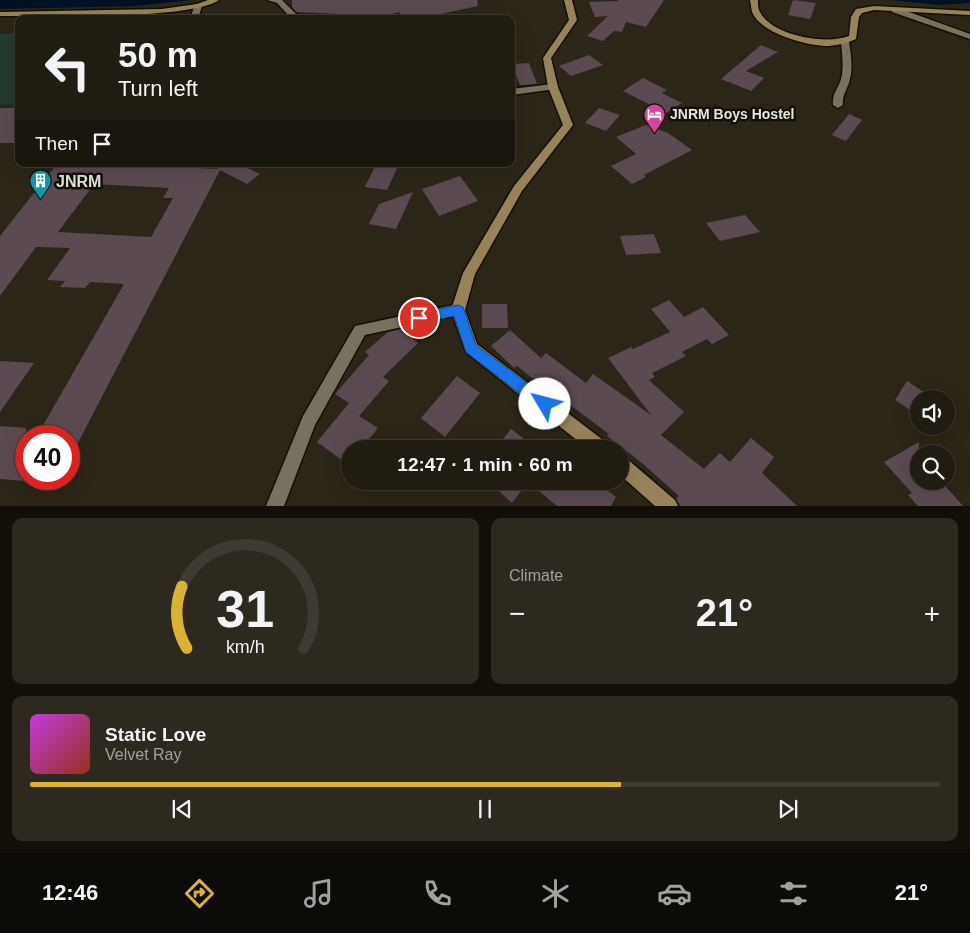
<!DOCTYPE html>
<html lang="en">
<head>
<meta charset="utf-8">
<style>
	:root { --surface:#201c11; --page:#2d291f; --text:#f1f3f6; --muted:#a2a19f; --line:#3d3a31; --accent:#dbb333 }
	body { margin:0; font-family:Arial,sans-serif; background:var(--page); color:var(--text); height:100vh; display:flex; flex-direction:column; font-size:19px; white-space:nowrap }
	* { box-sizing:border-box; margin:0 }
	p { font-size:16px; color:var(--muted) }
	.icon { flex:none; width:28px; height:28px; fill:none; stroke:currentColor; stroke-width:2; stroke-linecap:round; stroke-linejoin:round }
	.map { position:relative; height:506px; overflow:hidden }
	.side { display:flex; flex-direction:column; gap:12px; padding:12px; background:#120f09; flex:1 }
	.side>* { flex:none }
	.guide { position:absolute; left:15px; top:15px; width:500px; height:152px; border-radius:10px; box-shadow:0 5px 20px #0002,0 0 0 1px var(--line); background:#201c11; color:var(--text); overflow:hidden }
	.buttons { position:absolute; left:910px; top:390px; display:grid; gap:10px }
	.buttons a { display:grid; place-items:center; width:45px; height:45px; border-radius:50%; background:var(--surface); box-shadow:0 5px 20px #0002,0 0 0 1px var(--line); font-size:25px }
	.speed { position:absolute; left:15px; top:425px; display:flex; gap:10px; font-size:25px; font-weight:700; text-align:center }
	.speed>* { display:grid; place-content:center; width:65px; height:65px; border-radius:50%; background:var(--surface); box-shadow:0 5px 20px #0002,0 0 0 1px var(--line); line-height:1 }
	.speed .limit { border:8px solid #d22; background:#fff; color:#111 }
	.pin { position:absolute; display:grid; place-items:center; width:42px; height:42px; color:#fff; margin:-21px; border:2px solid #fff; border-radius:50%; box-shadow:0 1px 5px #0007 }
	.me { position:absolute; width:55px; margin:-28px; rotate:307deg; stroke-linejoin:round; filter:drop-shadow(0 0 4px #0008) }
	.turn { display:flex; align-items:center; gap:18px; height:105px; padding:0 20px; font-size:22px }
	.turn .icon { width:65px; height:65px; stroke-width:2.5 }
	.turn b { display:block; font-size:35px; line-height:42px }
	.then { display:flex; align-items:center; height:48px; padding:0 20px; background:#0003; gap:10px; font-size:19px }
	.big { font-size:38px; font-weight:700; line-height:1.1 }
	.side .tile { flex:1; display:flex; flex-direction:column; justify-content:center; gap:8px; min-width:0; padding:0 18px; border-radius:10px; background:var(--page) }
	.side .dial { align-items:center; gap:0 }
	.dial svg { height:130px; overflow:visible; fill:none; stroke:var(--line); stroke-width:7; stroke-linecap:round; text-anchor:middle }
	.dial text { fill:var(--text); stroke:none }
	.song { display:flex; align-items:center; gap:15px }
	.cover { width:60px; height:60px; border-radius:8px; background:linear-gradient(135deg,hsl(290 70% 55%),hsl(10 70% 35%)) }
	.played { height:5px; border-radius:2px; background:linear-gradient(90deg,var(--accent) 65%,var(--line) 65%) }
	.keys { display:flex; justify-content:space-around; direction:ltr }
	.heat { display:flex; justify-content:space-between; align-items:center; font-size:28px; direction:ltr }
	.side .tiles { flex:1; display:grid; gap:12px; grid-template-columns:1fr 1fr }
	.tile:last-child { grid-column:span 2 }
	.trip { position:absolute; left:341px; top:440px; width:288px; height:50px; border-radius:25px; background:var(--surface); box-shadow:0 5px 20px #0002,0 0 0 1px var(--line); font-weight:700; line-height:50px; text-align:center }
	.tabs { display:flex; height:80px; justify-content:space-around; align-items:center; background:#0d0b07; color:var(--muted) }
	.tabs .icon { width:35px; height:35px }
	.tabs .active { color:var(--accent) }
	.tabs b { font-size:22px; color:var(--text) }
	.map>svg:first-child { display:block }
	.green { fill:#243a30 }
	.water { fill:#001126 }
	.building { fill:#5b4a52; fill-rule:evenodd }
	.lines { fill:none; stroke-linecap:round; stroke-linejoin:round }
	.street-casing { stroke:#130f03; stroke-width:3 }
	.secondary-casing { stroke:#130f03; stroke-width:3 }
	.street { fill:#777260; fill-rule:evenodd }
	.secondary { fill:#97825a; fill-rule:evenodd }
	.route { fill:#1a73e8; stroke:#114b97 }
	.labels { text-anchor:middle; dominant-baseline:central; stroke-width:5; stroke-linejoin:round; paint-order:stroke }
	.far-poi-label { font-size:14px; font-weight:bold; fill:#e6e4da; stroke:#110f09; text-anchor:start }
	.poi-label { font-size:16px; font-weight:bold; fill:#e6e4da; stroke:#110f09; text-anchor:start }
</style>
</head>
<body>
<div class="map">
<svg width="970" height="506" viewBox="0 0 970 506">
	<rect width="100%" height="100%" fill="#2b2617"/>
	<path class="green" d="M19,33v71l-19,1v-71z"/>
	<path class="water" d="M0,0h191l-55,6 -136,3z
		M890,0h80v3l-30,2z"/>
	<path class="building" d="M292,0h185l1,6 -61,13h-11l-7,-7 -28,7h-9l2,-4 -68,-3 -4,-5z
		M617,0h47l-18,27 -20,-5 -4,10 -8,-1 -11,10 -16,-5 21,-20 -13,1 -6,-15 30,-1z
		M793,0l23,3 -6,16 -22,-4z
		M761,45l17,7 -32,19 18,7 -13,13 -30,-12z
		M589,55l14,10 -32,11 -12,-10z
		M529,63l8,21 -17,1 -8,-21z
		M643,78l24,12 -5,3 20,10 -16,10 -43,-22z
		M0,108h19v35h-19z
		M599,108l21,7 -14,16 -21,-8z
		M849,114l13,6 -16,21 -14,-6z
		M646,125l22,8 24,17 -48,25 2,2 -14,7 -21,-18 25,-12 -20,-17z
		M57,164h47l114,5 -10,-5h31l21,10 -13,10 -27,-14 -151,290v-24h-32l87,-152 -34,-2 -5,6 -25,-1 5,-6 -18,-1 23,-32 -34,-1 -36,49v-60zM94,184l75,4 -6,10h10l-22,39 -93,-5z
		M376,164h23l-12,26 -22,-3z
		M460,176l18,25 -39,15 -17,-27z
		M413,192l-17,37 -27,-5 10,-20z
		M745,215l15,17 -40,9 -14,-18z
		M654,234l7,19 -35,2 -6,-19z
		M669,300l15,17 19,-10 26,28 -17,9 -5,-5 -25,13 4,4 -34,17 3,4 -6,3 35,32 -23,23 43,34 16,-16 10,9 21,-24 23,19 -12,16 35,33h-117l-4,-7 3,-3 -36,-32 -36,-28 2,-2 -51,-38 -2,1 -39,-31 -3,2 -23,-22 19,-16 31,28 5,-5 40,30 7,-9 58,41 -43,-57 23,-11 2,2 37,-17 -19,-23z
		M482,304h25l1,24h-26z
		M401,329l17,14 -35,34 6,4 -30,35 19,12 -17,21h-11v17l-33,-24 32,-39 -14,-9 34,-39 -4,-3 23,-20z
		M0,361l34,2 -34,49z
		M457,376l23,17 -35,44 -24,-19z
		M907,381l27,18h-15v17l-24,-16z
		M0,426l26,2v53l-26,-2z
		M511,429l26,20h-42z
		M919,442v39h22l22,25h-45l-10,-11 4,-2 -28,-31z
		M488,481h108l20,16 -5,9h-54l-29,-24 -16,21z"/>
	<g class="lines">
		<defs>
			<path id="street" d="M267,0h15l19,19h-9l-15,-16z
				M195,4l7,2 -4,13h-8z
				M892,8h6l72,26v5l-78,-27z
				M845,39l4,3c2,12 4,25 1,37 -2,10 -8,15 -7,26l-5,3 -5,-3c-1,-12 5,-16 8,-26 3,-12 1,-25 0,-37z
				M553,84l3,1v4l-45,6v-6z
				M458,304l5,2 2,4 -2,4 -98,21 -50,90 -31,81h-18l37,-90 52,-90z"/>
			<path id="secondary" d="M208,0h11c-27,20 -178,16 -219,16v-4l162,-3 35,-5z
				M564,0h8l5,20 -26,38 7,29 15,38 -51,66 -47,83 -10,36 12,34 130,99 2,6h-21l-122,-97 -15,-42 12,-37 51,-87 49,-61 -15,-38 -5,-29 26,-38z
				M750,0h8c0,3 0,9 2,12 12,24 66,33 89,24l2,-19 5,-8 18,-3 96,5v4l-96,-5 -12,3 -3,4 -3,22c-9,4 -17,6 -27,7 -21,0 -68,-12 -77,-34 -1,-4 -1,-8 -2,-12z
				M620,456l6,2 49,42 3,6h-23l-35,-31z"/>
		</defs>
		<use href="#street" class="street-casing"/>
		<use href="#secondary" class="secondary-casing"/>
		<use href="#street" class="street"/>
		<use href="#secondary" class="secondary"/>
	</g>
	<path class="route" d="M458,305l5,2 1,3 12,35 74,55 2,4 -2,5 -5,2 -5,-2 -74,-57 -12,-36 -35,7 -4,-1 -2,-4 2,-4 4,-1z"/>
	<defs>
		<symbol id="hotel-pin" viewBox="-11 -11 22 30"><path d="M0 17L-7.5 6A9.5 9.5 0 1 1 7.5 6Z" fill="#d1479c" stroke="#110f09"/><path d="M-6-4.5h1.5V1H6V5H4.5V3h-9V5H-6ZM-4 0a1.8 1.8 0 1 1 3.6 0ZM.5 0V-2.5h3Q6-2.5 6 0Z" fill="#fff"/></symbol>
		<symbol id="building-pin" viewBox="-11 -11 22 30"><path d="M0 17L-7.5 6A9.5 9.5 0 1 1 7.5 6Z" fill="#0f9aa8" stroke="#110f09"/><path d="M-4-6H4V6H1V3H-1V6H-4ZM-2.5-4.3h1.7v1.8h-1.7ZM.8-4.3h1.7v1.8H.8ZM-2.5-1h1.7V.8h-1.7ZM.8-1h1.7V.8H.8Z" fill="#fff"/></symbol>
	</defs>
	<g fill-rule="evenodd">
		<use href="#hotel-pin" x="642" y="102" width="25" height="34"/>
		<use href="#building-pin" x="28" y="168" width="25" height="34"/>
	</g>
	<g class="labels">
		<g class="far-poi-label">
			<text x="670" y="114">JNRM Boys Hostel</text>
		</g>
		<g class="poi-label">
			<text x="56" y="181">JNRM</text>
		</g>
	</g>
</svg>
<div class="buttons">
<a><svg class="icon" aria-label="sound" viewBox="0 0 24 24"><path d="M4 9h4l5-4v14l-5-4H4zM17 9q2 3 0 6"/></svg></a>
<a><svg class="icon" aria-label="search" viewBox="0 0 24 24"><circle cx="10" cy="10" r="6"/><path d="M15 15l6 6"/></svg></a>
</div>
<div class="speed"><div class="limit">40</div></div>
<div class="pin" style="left:419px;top:318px;background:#d93025"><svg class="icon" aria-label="arrive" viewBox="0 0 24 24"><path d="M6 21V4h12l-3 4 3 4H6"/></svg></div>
<svg class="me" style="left:545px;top:404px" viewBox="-20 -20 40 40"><circle r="19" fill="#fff"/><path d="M0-13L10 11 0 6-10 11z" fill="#1a73e8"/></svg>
<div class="trip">12:47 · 1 min · 60 m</div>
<div class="guide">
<div class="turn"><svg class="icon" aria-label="left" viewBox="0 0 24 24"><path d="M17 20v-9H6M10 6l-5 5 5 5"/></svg><div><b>50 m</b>Turn left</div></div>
<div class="then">Then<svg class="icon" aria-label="arrive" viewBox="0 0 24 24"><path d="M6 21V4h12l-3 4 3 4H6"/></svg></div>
</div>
</div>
<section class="side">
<div class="tiles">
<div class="tile dial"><svg viewBox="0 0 100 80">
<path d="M14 69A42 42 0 1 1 86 69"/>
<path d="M14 69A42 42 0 0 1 11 31" stroke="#dbb333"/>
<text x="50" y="56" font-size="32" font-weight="700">31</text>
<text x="50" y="72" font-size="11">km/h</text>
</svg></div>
<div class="tile"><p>Climate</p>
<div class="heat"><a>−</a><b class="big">21°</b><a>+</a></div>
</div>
<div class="tile">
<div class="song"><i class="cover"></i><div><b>Static Love</b><p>Velvet Ray</p></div></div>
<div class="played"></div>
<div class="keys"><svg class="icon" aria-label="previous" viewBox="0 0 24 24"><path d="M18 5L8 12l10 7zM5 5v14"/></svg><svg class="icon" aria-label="pause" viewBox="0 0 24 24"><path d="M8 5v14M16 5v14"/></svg><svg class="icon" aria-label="next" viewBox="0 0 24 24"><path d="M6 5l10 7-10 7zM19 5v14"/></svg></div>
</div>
</div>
</section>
<nav class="tabs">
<b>12:46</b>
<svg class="icon active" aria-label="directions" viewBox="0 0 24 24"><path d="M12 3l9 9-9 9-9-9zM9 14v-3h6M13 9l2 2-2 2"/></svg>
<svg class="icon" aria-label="music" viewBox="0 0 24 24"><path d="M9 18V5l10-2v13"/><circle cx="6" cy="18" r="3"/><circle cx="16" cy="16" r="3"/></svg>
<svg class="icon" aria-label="phone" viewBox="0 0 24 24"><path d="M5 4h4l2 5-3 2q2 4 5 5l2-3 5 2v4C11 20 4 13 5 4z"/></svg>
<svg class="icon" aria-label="climate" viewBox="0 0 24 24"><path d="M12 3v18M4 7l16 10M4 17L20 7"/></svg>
<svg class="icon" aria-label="car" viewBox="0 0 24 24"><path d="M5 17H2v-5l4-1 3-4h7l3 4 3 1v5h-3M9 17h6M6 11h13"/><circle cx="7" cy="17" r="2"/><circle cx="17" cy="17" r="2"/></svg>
<svg class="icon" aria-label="filters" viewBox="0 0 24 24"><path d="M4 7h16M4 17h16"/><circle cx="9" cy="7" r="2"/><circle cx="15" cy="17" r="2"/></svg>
<b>21°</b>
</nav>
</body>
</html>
